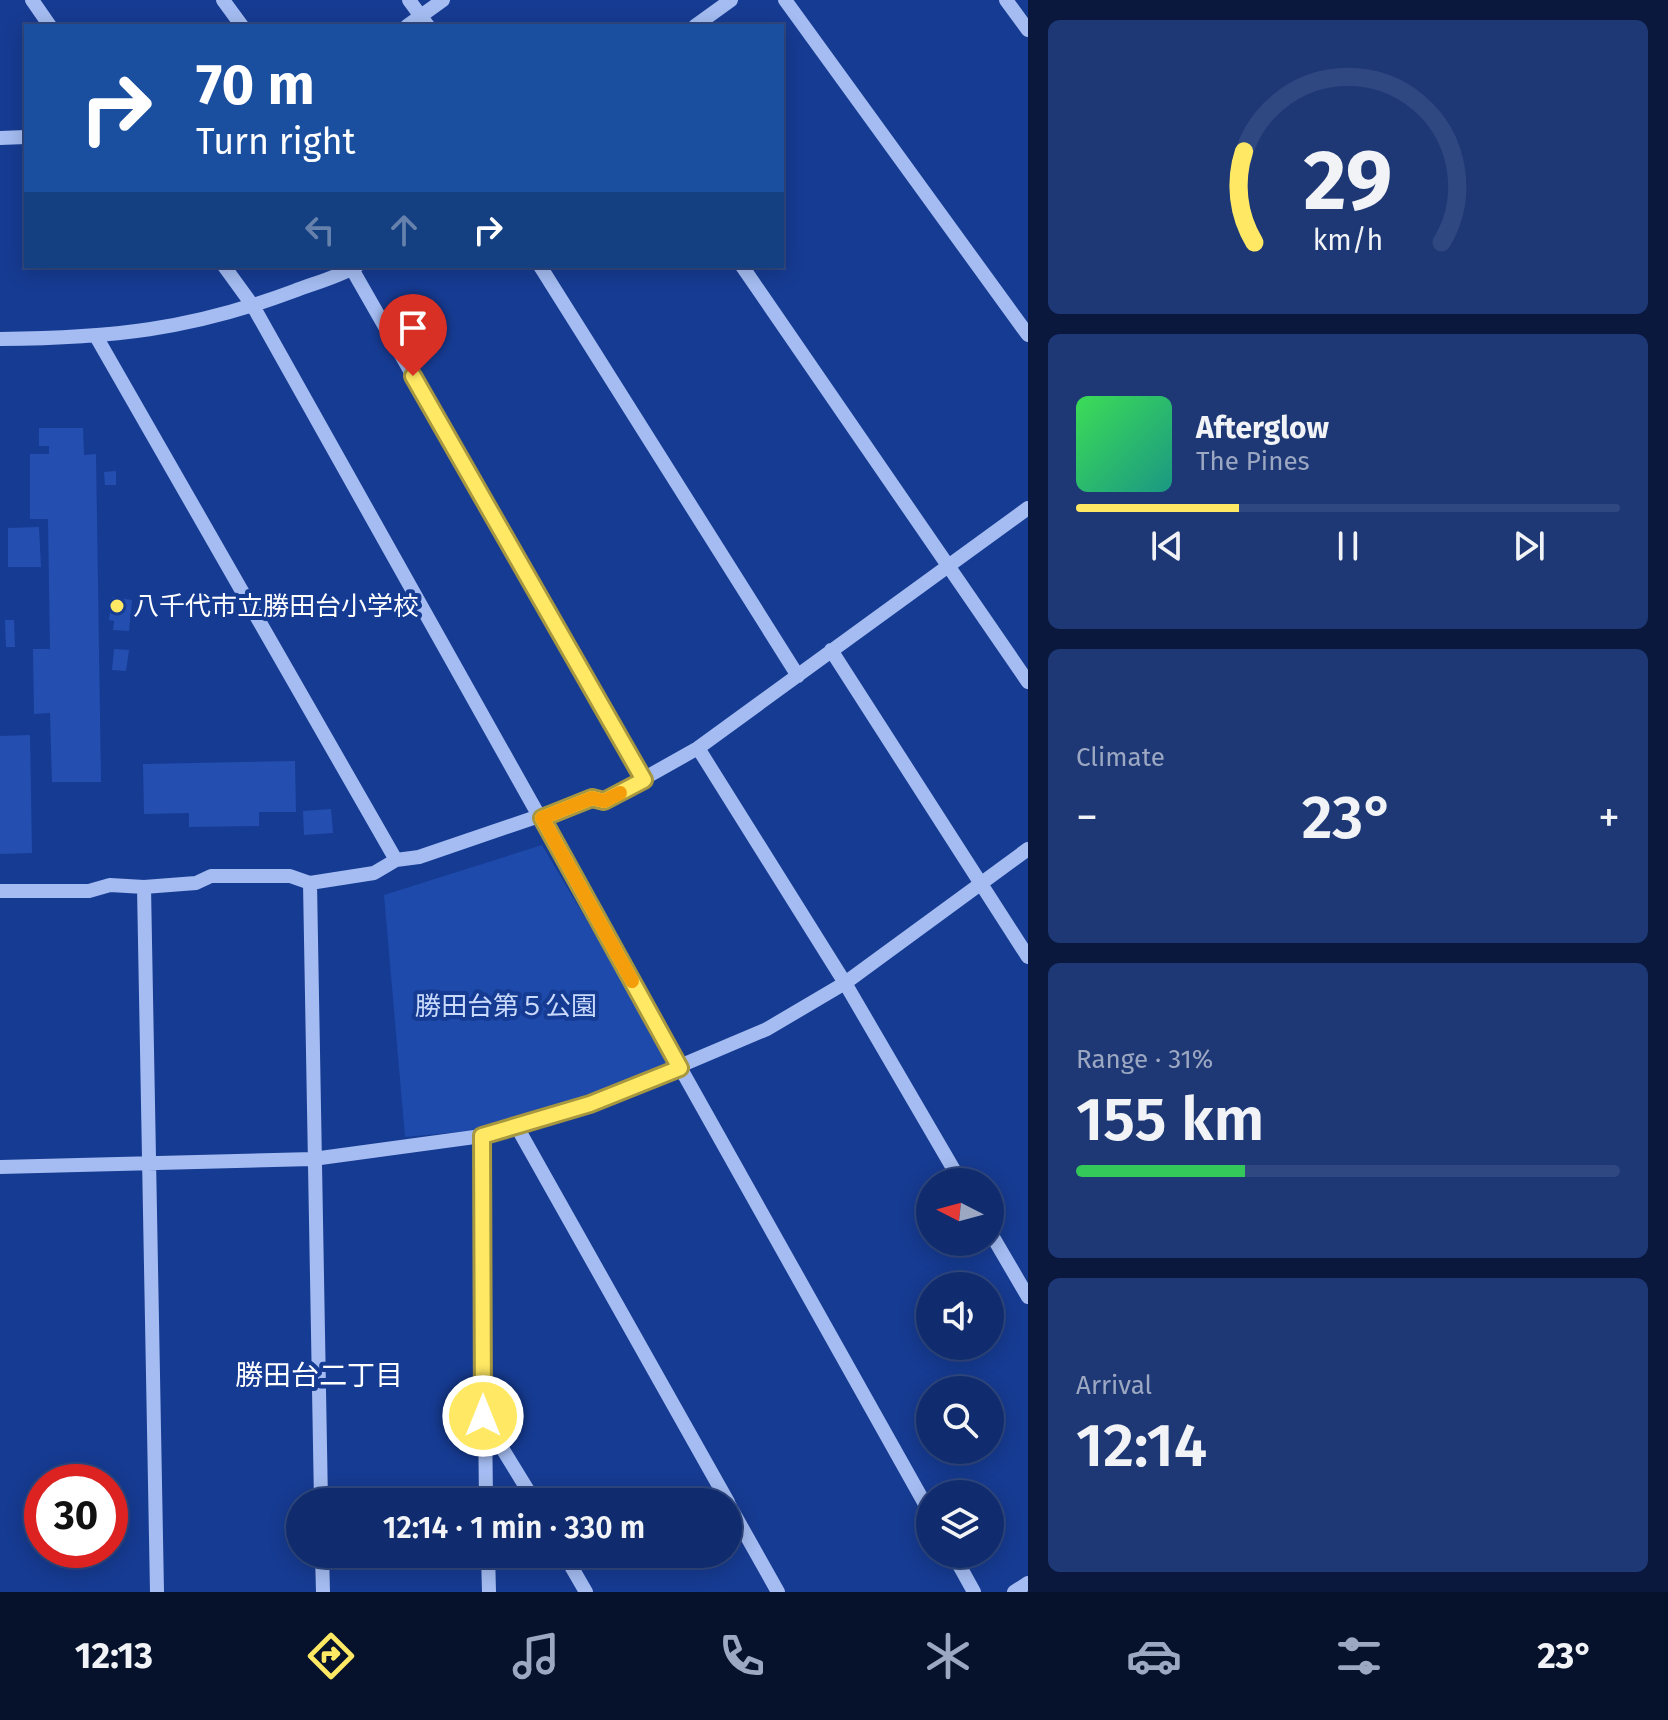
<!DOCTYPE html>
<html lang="en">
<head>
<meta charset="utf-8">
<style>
	:root { --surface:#102c6e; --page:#1e3876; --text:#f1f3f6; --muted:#9ca7c2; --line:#304881; --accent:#ffe863 }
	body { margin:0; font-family:"Fira Sans","Noto Sans JP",sans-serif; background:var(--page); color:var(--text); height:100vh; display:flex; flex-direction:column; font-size:30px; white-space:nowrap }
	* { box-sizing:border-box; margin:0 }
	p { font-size:26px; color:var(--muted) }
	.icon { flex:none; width:44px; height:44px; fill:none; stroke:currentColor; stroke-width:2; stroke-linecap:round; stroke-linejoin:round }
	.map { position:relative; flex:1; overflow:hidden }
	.sheet { display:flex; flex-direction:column; gap:20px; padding:20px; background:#09183c; width:640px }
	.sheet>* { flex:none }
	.hud { position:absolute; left:24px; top:24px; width:760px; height:244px; border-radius:0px; box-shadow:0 4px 20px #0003,0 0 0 2px var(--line); background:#1a4fa0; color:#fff; overflow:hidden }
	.needle { width:52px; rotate:276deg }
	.fabs { position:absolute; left:916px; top:1168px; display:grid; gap:16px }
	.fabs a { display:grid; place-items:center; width:88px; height:88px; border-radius:50%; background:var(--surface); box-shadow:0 4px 20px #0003,0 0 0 2px var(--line); font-size:40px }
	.speed { position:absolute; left:24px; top:1464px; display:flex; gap:16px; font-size:40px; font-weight:700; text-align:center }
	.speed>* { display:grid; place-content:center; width:104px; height:104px; border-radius:50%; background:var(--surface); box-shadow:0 4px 20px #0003,0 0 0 2px var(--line); line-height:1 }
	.speed .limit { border:12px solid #d22; background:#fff; color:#111 }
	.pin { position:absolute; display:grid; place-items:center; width:68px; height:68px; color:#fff; margin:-82px -34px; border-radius:50% 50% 50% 0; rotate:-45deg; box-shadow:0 0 8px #0007 }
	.pin .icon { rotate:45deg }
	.me { position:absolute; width:88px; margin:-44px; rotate:0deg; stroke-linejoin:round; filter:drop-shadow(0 0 6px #0008) }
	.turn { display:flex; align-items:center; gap:28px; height:168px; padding:0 40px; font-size:36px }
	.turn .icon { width:104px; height:104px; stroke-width:2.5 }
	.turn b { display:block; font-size:56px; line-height:68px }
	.lanes { display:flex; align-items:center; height:76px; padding:0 40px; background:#0003; justify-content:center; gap:40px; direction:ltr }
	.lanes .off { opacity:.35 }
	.big { font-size:60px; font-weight:600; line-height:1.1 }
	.sheet .tile { flex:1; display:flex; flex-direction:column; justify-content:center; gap:12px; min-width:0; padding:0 28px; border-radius:12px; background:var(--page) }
	.sheet .dial { align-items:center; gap:0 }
	.dial svg { height:208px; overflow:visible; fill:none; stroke:var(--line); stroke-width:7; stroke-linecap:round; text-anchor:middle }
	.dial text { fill:var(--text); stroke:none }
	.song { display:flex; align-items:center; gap:24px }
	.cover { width:96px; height:96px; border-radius:12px; background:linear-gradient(135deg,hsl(130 70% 55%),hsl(170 70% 35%)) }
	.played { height:8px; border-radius:4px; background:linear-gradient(90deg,var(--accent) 30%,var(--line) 30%) }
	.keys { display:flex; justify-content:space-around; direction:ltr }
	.heat { display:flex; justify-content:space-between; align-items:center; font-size:44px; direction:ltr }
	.charge { height:12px; border-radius:6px; background:linear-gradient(90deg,#34c759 31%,var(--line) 0) }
	.trip { position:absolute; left:286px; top:1488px; width:456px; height:80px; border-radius:40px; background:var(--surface); box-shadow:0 4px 20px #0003,0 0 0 2px var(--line); font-weight:600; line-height:80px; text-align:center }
	.menu { display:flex; height:128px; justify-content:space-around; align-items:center; background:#06122c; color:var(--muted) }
	.menu .icon { width:56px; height:56px }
	.menu .on { color:var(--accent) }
	.menu b { font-size:36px; color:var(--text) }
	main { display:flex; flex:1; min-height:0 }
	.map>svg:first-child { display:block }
	.green { fill:#1e4aab }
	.building { fill:#244fb0 }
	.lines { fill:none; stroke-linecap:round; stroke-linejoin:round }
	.minor { stroke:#a4bcf1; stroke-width:14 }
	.route-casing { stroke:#a69740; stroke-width:20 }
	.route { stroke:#ffe863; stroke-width:14 }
	.slow { stroke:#f59e0b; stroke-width:14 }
	.poi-dot { fill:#ffe863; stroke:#163b92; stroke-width:3 }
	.labels { text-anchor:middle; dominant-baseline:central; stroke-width:8; stroke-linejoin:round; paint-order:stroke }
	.poi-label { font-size:26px; fill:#fff; stroke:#163b92; text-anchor:start }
	.park-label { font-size:26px; fill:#cadafc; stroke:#163b92 }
	.neighbourhood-label { font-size:28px; fill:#fff; stroke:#163b92 }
</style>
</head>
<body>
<main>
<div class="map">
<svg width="1028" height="1592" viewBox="0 0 1028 1592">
	<rect width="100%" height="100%" fill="#163b92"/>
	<path class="green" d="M542,845l130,219 -157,58 -36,8 -74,7 -21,-242z"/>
	<path class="building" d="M39,428h44l1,27 12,-1 5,328h-49l-2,-69 -16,1 -1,-65h17l-2,-130h-18v-65h19v-8h-10z
		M116,471v14h-11l-1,-13z
		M39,527l2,40h-33v-39z
		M112,597l20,3 -3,31 -16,-1 1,-9 -5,-1z
		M5,620h9l1,27h-9z
		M114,649l15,1 -3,21 -14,-1z
		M30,735l2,118 -32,1v-118z
		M295,761l1,51h-37v14l-70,1v-14l-45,1 -1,-50z
		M331,809l2,24 -29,2 -1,-24z"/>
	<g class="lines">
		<path class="minor" d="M32,0l18,26
			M223,0l19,26
			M409,0l19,26
			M785,0l243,335
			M1006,0l22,30
			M407,26l36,-26
			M695,26l36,-26
			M0,138l26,-1
			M224,266l29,40 677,1207
			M540,266l258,410
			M742,266l286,416
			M352,269l292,511
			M97,338l299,522
			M0,339c110,-1 190,-9 294,-48 21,-8 44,-14 63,-25
			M831,650l197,307
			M698,748l147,235 116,199
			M310,883l11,619
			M144,887l13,705
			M0,891h89l21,-6 34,2 52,-4 15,-7h79l20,7 64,-10 22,-13 23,-3 173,-59 12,3 94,-53 330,-240
			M517,1127l211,375
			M482,1136l4,366
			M0,1167l313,-8 169,-23 35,-9 73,-23 177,-75 78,-46 183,-134
			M990,1232l38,65
			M483,1417l52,85
			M728,1503l50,89
			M322,1554l1,38
			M488,1554l1,38
			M564,1554l22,38
			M953,1554l21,38
			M1014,1592l14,-9"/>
	</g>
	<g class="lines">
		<defs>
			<path id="route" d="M413,376l231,404 -40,21 -12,-3 -50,20 138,250 -90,36 -108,32 1,280"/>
		</defs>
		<use href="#route" class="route-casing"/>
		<use href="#route" class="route"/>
		<path class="slow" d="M620,793l-16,8 -12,-3 -50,20 90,163"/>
	</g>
	<circle class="poi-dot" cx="117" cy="606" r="8"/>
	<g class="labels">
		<g class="poi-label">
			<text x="133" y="606">八千代市立勝田台小学校</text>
		</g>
		<g class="park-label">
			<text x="506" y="1006">勝田台第５公園</text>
		</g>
		<g class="neighbourhood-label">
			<text x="319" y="1375">勝田台二丁目</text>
		</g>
	</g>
</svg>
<div class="fabs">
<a><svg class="needle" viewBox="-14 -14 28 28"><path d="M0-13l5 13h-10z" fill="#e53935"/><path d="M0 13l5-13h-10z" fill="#9ca7c2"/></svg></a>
<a><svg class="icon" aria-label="sound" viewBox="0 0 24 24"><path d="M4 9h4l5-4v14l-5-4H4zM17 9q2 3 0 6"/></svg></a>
<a><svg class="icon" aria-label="search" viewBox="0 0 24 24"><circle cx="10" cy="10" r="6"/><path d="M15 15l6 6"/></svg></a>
<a><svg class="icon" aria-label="layers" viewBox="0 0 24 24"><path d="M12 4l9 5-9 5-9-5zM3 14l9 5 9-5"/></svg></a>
</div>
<div class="speed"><div class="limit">30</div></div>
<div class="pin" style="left:413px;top:376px;background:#d93025"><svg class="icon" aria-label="arrive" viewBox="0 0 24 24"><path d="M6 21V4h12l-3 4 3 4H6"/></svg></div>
<svg class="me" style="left:483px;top:1416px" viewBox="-20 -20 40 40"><circle r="17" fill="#ffe863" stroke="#fff" stroke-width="3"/><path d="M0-11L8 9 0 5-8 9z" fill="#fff"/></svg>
<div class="trip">12:14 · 1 min · 330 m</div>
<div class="hud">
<div class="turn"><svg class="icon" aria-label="right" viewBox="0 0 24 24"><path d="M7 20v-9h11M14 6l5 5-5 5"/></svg><div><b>70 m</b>Turn right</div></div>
<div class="lanes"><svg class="icon off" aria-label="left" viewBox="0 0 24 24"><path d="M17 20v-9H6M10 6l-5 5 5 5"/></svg><svg class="icon off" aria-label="ahead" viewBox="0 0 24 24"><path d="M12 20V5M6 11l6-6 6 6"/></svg><svg class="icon" aria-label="right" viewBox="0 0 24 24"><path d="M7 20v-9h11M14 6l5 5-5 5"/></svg></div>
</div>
</div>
<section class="sheet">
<div class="tile dial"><svg viewBox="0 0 100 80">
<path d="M14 69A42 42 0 1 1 86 69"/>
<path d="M14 69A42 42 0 0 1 10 34" stroke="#ffe863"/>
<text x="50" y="56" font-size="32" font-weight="700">29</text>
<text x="50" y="72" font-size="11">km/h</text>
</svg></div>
<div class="tile">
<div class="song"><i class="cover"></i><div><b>Afterglow</b><p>The Pines</p></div></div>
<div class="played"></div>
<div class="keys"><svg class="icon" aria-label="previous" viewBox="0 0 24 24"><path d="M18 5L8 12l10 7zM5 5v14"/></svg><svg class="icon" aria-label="pause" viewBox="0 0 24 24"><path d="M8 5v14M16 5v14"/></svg><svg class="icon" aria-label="next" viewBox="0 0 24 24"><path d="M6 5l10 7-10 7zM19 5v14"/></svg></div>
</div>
<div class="tile"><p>Climate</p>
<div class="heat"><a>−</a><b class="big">23°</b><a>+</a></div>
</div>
<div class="tile"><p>Range · 31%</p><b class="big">155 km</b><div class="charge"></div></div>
<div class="tile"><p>Arrival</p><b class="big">12:14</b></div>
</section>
</main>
<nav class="menu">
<b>12:13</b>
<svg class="icon on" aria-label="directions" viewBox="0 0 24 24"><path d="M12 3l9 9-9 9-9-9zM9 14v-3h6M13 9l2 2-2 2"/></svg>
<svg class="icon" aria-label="music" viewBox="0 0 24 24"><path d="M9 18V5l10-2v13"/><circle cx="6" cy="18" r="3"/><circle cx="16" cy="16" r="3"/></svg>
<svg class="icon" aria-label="phone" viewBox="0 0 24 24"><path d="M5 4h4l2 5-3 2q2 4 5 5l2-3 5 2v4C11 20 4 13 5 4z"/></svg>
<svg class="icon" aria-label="climate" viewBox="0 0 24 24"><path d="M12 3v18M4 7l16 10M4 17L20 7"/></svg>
<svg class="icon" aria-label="car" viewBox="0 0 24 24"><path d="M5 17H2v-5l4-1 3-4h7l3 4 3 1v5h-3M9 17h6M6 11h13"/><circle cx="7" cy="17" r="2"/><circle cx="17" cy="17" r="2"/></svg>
<svg class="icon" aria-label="filters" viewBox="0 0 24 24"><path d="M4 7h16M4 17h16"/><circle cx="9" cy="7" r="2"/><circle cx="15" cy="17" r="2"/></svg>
<b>23°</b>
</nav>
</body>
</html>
